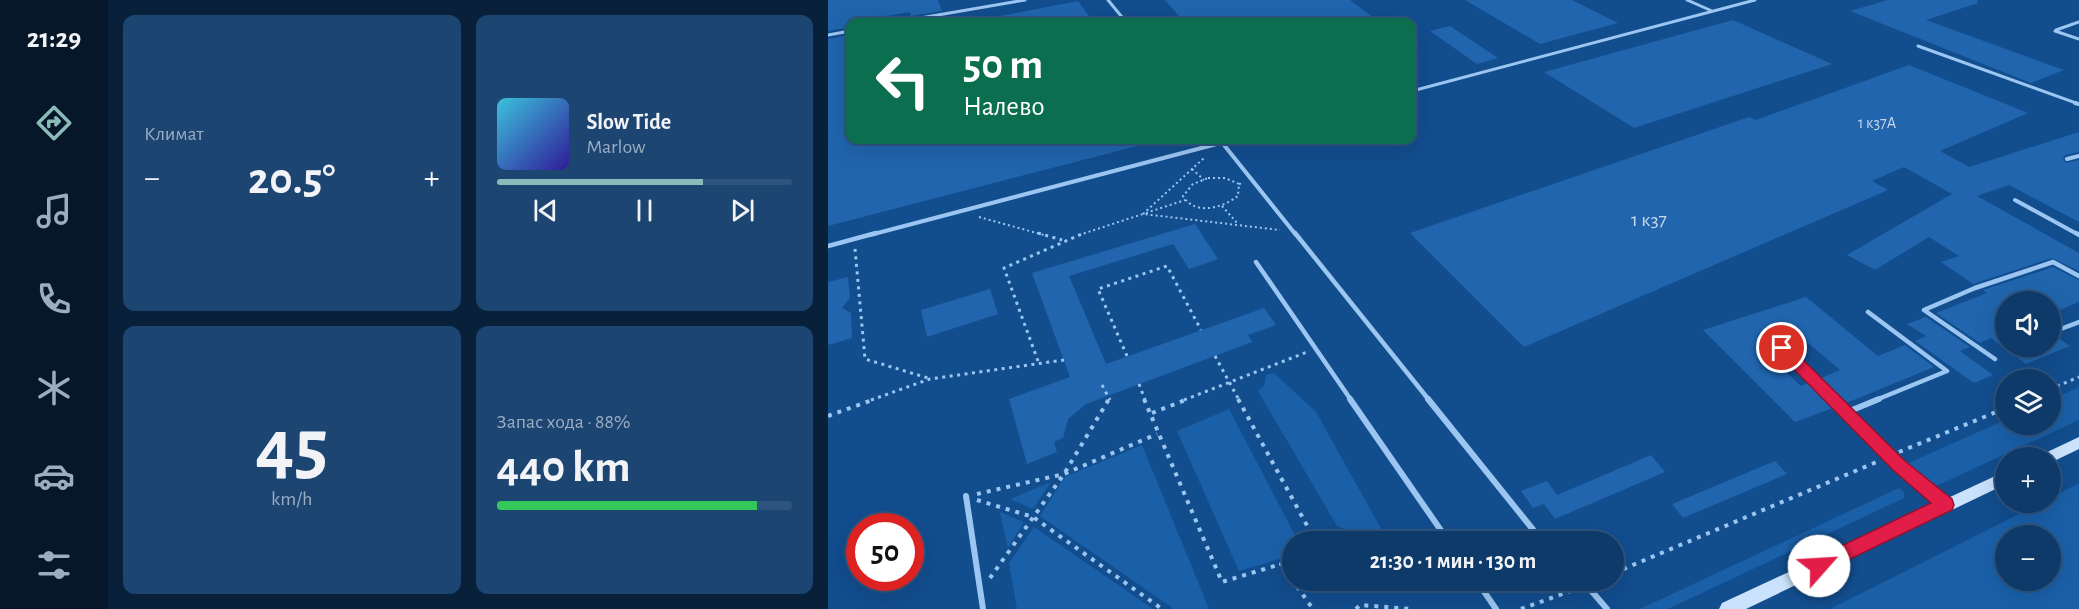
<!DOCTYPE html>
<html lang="ru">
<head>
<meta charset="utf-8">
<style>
	:root { --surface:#0e3a6a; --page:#1c4572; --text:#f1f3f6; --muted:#9badc1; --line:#2e547e; --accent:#8bbbb9 }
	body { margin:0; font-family:"Alegreya Sans",sans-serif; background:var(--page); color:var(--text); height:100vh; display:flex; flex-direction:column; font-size:22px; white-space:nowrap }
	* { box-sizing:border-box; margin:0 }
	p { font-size:20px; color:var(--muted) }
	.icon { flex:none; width:33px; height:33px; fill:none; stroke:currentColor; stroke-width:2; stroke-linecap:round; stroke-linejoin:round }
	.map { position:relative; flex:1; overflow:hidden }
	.details { display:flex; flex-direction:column; gap:15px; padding:15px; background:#08203a; width:720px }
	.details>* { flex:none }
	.banner { position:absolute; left:18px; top:18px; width:570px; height:126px; border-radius:12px; box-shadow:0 6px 24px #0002,0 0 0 2px var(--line); background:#0b6e4f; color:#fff; overflow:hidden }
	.buttons { position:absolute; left:1167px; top:291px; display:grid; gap:12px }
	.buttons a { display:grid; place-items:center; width:66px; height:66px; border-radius:50%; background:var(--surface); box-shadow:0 6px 24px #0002,0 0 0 2px var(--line); font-size:30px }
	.speed { position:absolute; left:18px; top:513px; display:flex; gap:12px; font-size:30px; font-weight:700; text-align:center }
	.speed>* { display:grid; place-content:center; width:78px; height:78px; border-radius:50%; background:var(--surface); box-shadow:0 6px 24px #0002,0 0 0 2px var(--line); line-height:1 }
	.speed .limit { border:9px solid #d22; background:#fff; color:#111 }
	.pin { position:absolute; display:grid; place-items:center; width:51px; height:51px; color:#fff; margin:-26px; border:3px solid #fff; border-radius:50%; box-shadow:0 2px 6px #0007 }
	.me { position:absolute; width:66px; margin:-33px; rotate:64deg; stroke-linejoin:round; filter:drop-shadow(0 0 4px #0008) }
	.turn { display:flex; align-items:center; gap:21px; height:126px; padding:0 18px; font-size:27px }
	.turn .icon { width:78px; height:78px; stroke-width:2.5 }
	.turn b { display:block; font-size:42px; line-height:51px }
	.big { font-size:45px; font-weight:700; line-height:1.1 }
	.details .tile { flex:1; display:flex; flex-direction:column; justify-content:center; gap:9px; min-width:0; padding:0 21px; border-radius:12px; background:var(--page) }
	.details .dial { align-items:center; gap:0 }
	.dial b { font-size:78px; line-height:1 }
	.song { display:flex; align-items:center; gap:18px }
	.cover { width:72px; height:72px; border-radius:9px; background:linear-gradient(135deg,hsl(190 70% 55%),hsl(250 70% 35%)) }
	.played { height:6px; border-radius:3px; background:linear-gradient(90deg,var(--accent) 70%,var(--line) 70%) }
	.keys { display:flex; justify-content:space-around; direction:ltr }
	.heat { display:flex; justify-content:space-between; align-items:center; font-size:33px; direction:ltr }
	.charge { height:9px; border-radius:4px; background:linear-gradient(90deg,#34c759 88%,var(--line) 0) }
	.details .tiles { flex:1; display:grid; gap:15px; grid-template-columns:repeat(2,1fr) }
	.trip { position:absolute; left:454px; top:531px; width:342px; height:60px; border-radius:30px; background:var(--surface); box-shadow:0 6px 24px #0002,0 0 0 2px var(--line); font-weight:700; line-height:60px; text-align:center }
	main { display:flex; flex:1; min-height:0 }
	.menu { display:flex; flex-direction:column; width:108px; justify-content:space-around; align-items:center; background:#06172a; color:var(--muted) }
	.menu .icon { width:42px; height:42px }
	.menu .selected { color:var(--accent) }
	.menu b { font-size:27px; color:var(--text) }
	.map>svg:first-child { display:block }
	.green { fill:#1a60a9; fill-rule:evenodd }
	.building { fill:#2065ae }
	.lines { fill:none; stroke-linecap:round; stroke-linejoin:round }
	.path-far2 { stroke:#9cc6f2; stroke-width:2; stroke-dasharray:2 3; stroke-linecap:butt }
	.path-far1 { stroke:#9cc6f2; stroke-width:3; stroke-dasharray:3 4.5; stroke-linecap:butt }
	.path { stroke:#9cc6f2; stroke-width:4; stroke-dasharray:4 6; stroke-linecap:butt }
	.service-far3 { stroke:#9cc6f2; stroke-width:3 }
	.service-far2 { stroke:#9cc6f2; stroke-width:4 }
	.service-far1 { stroke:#9cc6f2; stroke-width:4.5 }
	.service { stroke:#9cc6f2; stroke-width:6 }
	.secondary { fill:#cae2fc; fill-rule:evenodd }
	.route { fill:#e11d48; stroke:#92132f; stroke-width:1.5 }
	.labels { text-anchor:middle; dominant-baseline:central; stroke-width:6; stroke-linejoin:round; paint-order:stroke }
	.far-number-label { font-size:16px; fill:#c7d8eb }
	.number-label { font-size:20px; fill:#c7d8eb }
</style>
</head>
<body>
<main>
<nav class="menu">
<b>21:29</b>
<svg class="icon selected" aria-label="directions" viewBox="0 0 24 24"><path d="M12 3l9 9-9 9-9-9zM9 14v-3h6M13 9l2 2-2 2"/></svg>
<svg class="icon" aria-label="music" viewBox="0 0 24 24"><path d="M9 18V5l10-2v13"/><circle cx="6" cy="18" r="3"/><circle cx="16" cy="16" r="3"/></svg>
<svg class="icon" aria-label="phone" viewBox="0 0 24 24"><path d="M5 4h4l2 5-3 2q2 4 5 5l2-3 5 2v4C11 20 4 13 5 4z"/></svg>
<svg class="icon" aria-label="climate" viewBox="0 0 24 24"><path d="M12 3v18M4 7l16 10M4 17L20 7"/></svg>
<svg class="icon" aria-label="car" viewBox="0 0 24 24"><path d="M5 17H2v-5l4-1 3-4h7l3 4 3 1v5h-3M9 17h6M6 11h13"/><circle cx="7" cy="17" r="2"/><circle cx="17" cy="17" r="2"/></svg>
<svg class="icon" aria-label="filters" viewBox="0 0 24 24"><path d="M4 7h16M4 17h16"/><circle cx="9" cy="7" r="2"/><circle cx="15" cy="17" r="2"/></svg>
</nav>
<section class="details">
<div class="tiles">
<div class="tile"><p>Климат</p>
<div class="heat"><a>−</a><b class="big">20.5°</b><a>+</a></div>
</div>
<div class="tile">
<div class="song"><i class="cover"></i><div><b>Slow Tide</b><p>Marlow</p></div></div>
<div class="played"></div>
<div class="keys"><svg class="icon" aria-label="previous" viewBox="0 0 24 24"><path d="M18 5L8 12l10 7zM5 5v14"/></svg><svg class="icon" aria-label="pause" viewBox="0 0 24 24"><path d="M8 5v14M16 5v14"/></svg><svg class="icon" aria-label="next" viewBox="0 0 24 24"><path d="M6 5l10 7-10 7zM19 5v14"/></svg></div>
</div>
<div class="tile dial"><b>45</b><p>km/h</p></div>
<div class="tile"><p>Запас хода · 88%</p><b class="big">440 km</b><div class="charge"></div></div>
</div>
</section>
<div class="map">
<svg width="1251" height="609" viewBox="0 0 1251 609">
	<rect width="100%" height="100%" fill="#124d8e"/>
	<path class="green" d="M446,373l42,39 72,129h-15l-36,-15 -79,-135 6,-5 2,-11z
		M1251,387v33l-145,67 -30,-22 101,-45 1,4h44l1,-24z
		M401,409l69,132 -5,1v13l-54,16 -62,-140z
		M314,445l67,164h-35l-134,-93 25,-39z
		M223,482l-18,27 -23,-10z
		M1251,483v126h-249l211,-106 9,-1 1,-4zM1178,536h44v44h-44z
		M1071,488l5,4v6l-236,111h-28z
		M172,512l24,10 -16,26z
		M206,527l119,82h-136l-8,-46z"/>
	<path class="building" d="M0,0h110l4,11 -31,5 -1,-4 -60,10v5l-22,4z
		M337,0h185l24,18 -22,4h-168z
		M637,0h107l46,23 -78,21z
		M1060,0h89l1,3 -52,17 138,50 -33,13 -181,-72z
		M250,1l15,21h-92l-1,-6z
		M905,20l99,44 -198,64 -90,-56z
		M622,26l48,32 -21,6 -47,-33z
		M22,35v105h295v4l-317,82v-187z
		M1081,65l119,48 -88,38 29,16 110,-35v20l-14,3 -2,4 3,4 13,-3v62l-70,-37 -32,11 102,57v18l-27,-13 -79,26 -32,-22 18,-6 -30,-19 -54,33 -28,-15 105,-61 -48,-27 -32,14 16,9 -364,157 -114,-114 339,-116 7,3z
		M367,224l23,35 -29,10 -16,-25 -104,32 37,88 158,-56 12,17 -28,10 4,7 -166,62 -18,15 -5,19 -9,4 3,10 -30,12 -18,-65 61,-22 -38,-104z
		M1225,267l26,13v22l-29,12v-12h-44v44h44v-13l20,13 -44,18 -35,-26 -11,5 -44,-30 51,-20 -4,-3z
		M20,277l2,21 -8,10 9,5 1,25 -24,7v-63z
		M162,289l8,25 -71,23 -6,-27z
		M978,297l72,59 27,-11 29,22 -90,37 -25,-25 21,-9 -45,-38 -38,13 44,41 9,-4 23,26 -38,14 -92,-92z
		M1098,317l44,30 -10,4 33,24 -19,8 -59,-42 11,-5 -19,-12z
		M823,455l14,17 -110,47 -11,-15 -11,4 -12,-17 26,-10 10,14z
		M947,461l12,13 -104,44 -11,-14z"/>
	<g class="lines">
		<path class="path-far2" d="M364,169l12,11
			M380,178h17l14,6 -1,12c-16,12 -43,20 -55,0l10,-12z
			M411,184l5,-1
			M394,206l16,18
			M318,213l39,-13
			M315,214l61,-56
			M151,217l65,18
			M251,235l64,-21 137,16"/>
		<path class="path-far1" d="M210,233l24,7
			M27,249l10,110 63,19
			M299,356l-29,-67 69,-23 34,64
			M387,356l24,44
			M210,361l-34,-93 80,-35
			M311,384l6,16
			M274,385l8,15
			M1222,389l29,-12
			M43,400l59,-21 134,-19
			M356,400l123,-48"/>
		<path class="path" d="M316,399l78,183 59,-18
			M410,399l78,143
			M324,413l36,-14
			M0,416l47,-17
			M1071,452l107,-44
			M149,494l87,-20 93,-40
			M149,500l56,17 129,92
			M465,561l-12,3 32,45
			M786,573l265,-112
			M162,578l74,-104 45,-75
			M528,609l4,-4 52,4
			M693,609l55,-20"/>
		<path class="service-far3" d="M280,0l18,22
			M859,0l25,11
			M69,22l128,-22
			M1228,30l23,-8
			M1227,31l24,8
			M0,35l22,-4
			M1090,46l161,58
			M584,91l343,-91"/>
		<path class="service-far2" d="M1247,103l4,1
			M392,140l76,95
			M1239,159l12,-3
			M1187,200l64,35
			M42,235l362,-95"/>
		<path class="service-far1" d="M467,233l134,167
			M1248,233l3,2
			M0,246l48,-13
			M428,262l95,138
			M1040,312l79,59 -71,29
			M1230,330l21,-8
			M954,348l52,52
			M1167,359l-71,-49 51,-22 78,-26 26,14"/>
		<path class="service" d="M522,399l99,143
			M600,399l115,143
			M1004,399l67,67 45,37
			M1017,413l34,-14
			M138,496l17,113
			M648,580l20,29
			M754,580l25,29"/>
		<path class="secondary" d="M1251,437v12l-29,14v-5h-9l2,-4z
			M1178,471v13l-260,125h-27l3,-6z"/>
	</g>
	<path class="route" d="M954,343l5,1 118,117 47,38 2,6 -2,5 -127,61 -6,3 -7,-3 -3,-5 3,-6 119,-57 -38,-33 -117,-119 -2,-3z"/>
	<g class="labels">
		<g class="far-number-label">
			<text x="1049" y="123">1 к37А</text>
		</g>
		<g class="number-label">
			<text x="821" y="220">1 к37</text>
		</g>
	</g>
</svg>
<div class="buttons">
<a><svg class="icon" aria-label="sound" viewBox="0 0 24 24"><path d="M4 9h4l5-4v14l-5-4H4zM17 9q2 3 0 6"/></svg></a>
<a><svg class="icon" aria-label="layers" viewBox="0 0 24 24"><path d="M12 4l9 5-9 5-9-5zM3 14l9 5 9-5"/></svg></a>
<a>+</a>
<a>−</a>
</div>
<div class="speed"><div class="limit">50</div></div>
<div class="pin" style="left:954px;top:348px;background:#d93025"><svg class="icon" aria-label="arrive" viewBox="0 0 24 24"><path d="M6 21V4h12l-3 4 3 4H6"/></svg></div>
<svg class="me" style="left:991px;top:566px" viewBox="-20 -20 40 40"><circle r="19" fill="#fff"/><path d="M0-13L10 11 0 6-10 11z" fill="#e11d48"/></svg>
<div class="trip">21:30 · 1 мин · 130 m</div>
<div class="banner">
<div class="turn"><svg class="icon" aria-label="left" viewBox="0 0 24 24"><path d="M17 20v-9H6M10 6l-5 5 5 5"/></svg><div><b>50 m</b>Налево</div></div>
</div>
</div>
</main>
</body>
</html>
